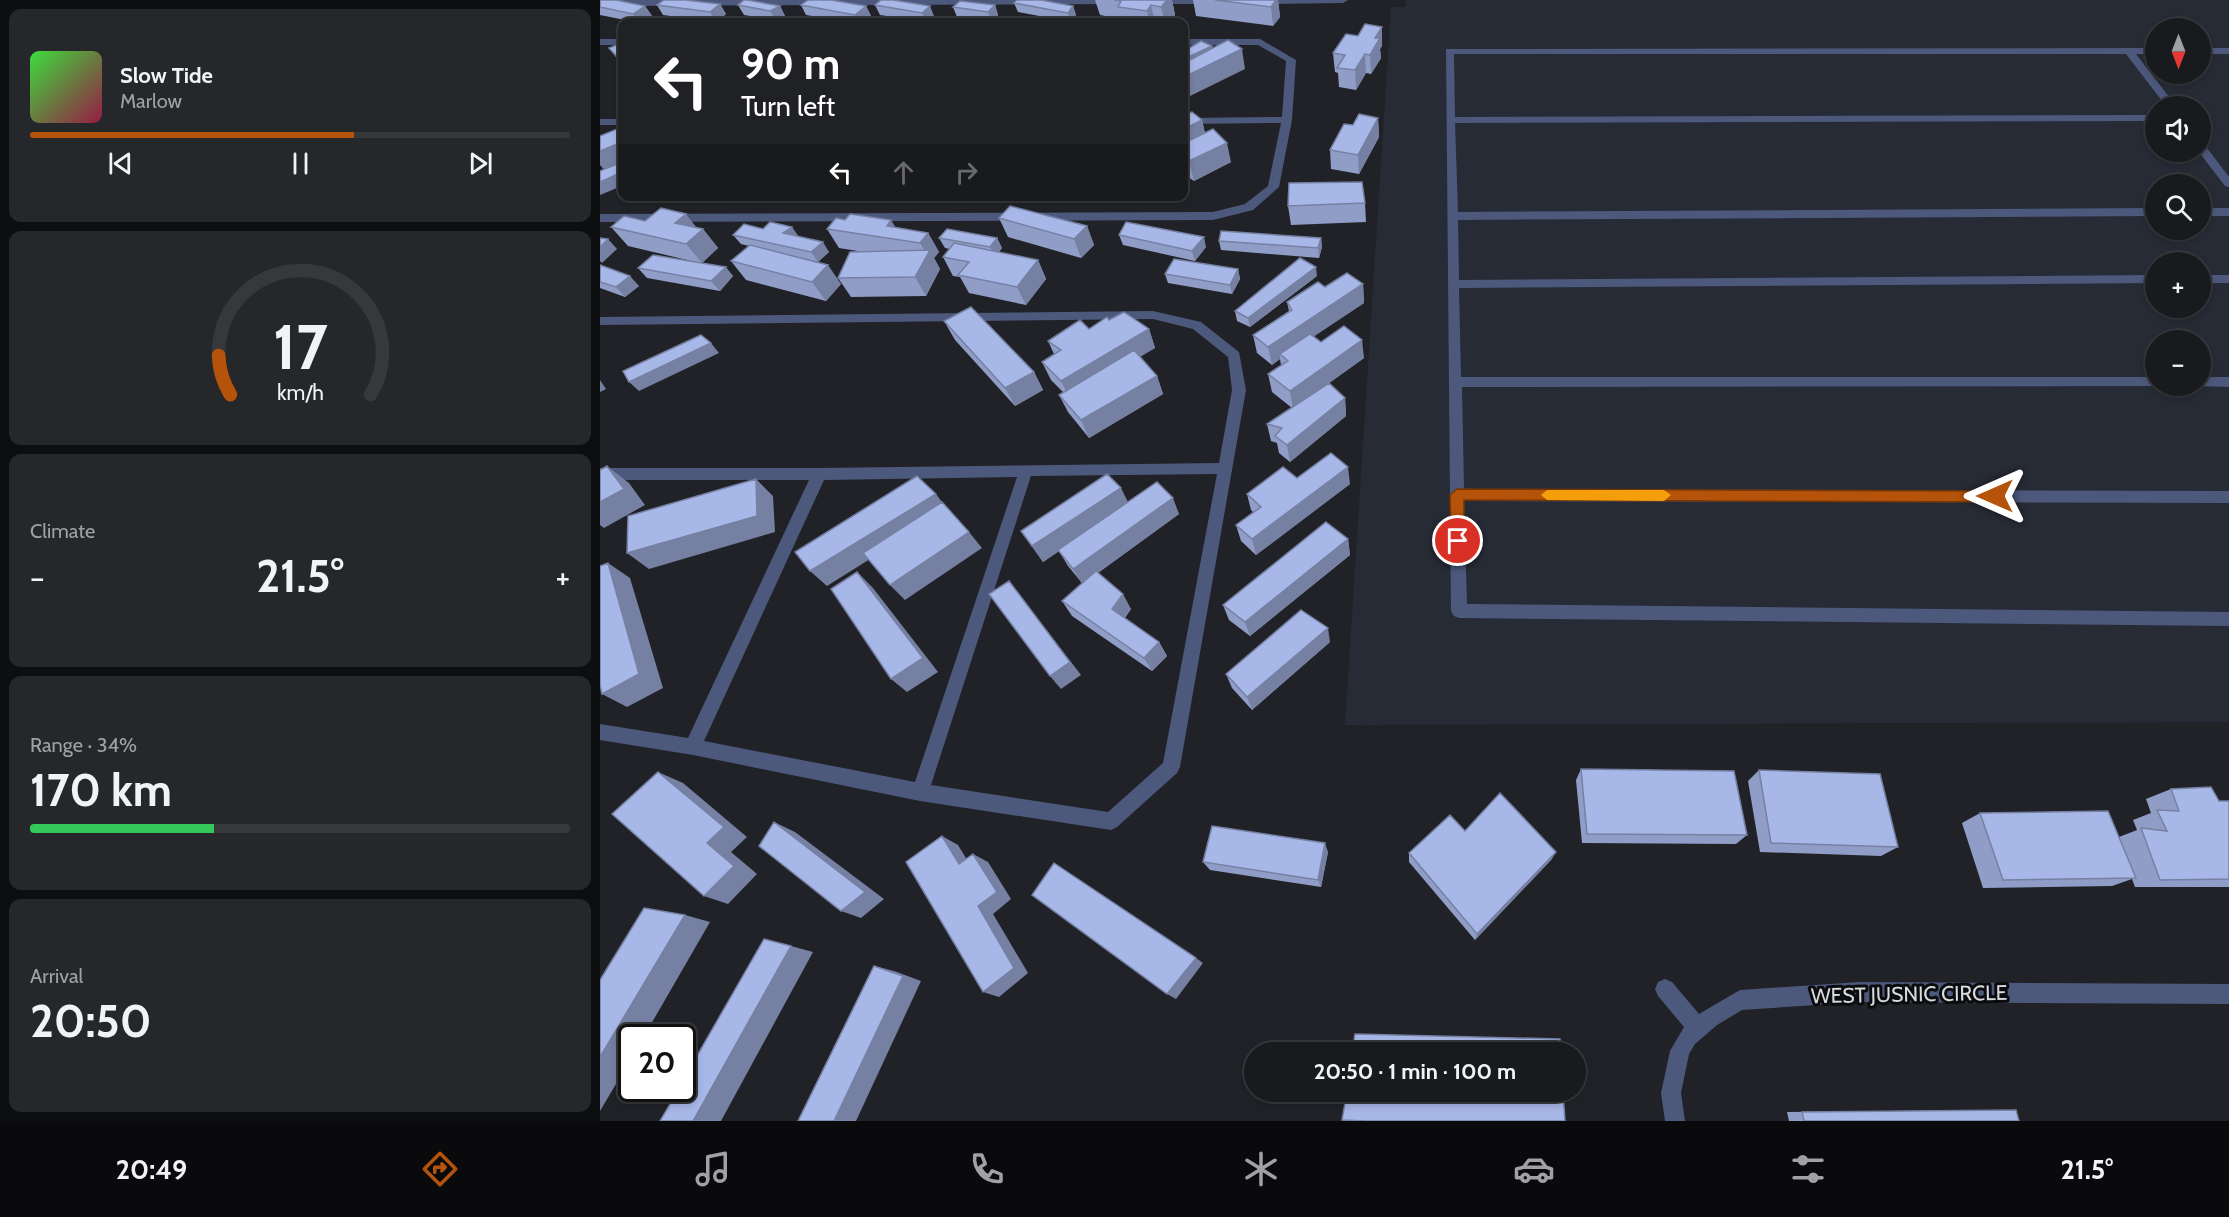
<!DOCTYPE html>
<html lang="en">
<head>
<meta charset="utf-8">
<style>
	:root { --surface:#181a1d; --page:#25272a; --text:#f1f3f6; --muted:#9fa1a4; --line:#36383b; --accent:#b45309 }
	body { margin:0; font-family:Cabin,sans-serif; background:var(--page); color:var(--text); height:100vh; display:flex; flex-direction:column; font-size:22px; white-space:nowrap }
	* { box-sizing:border-box; margin:0 }
	p { font-size:20px; color:var(--muted) }
	.icon { flex:none; width:33px; height:33px; fill:none; stroke:currentColor; stroke-width:2; stroke-linecap:round; stroke-linejoin:round }
	.map { position:relative; flex:1; overflow:hidden }
	.drawer { display:flex; flex-direction:column; gap:9px; padding:9px; background:#0d0e10; width:600px }
	.drawer>* { flex:none }
	.top-card { position:absolute; left:18px; top:18px; width:570px; height:183px; border-radius:12px; box-shadow:0 3px 9px #0003,0 0 0 2px var(--line); background:#202124; color:#fff; overflow:hidden }
	.needle { width:39px; rotate:180deg }
	.tools { position:absolute; left:1545px; top:18px; display:grid; gap:12px }
	.tools a { display:grid; place-items:center; width:66px; height:66px; border-radius:50%; background:var(--surface); box-shadow:0 3px 9px #0003,0 0 0 2px var(--line); font-size:30px }
	.speed { position:absolute; left:18px; top:1024px; display:flex; gap:12px; font-size:30px; font-weight:700; text-align:center }
	.speed>* { display:grid; place-content:center; width:78px; height:78px; border-radius:50%; background:var(--surface); box-shadow:0 3px 9px #0003,0 0 0 2px var(--line); line-height:1 }
	.speed .limit { border:3px solid #111; border-radius:9px; background:#fff; color:#111 }
	.pin { position:absolute; display:grid; place-items:center; width:51px; height:51px; color:#fff; margin:-26px; border:3px solid #fff; border-radius:50%; box-shadow:0 2px 6px #0007 }
	.me { position:absolute; width:66px; margin:-33px; rotate:270deg; stroke-linejoin:round; filter:drop-shadow(0 0 4px #0008) }
	.turn { display:flex; align-items:center; gap:21px; height:126px; padding:0 24px; font-size:27px }
	.turn .icon { width:78px; height:78px; stroke-width:2.5 }
	.turn b { display:block; font-size:42px; line-height:51px }
	.lanes { display:flex; align-items:center; height:57px; padding:0 24px; background:#0003; justify-content:center; gap:30px; direction:ltr }
	.lanes .off { opacity:.35 }
	.big { font-size:45px; font-weight:800; line-height:1.1 }
	.drawer .card { flex:1; display:flex; flex-direction:column; justify-content:center; gap:9px; min-width:0; padding:0 21px; border-radius:12px; background:var(--page) }
	.drawer .dial { align-items:center; gap:0 }
	.dial svg { height:156px; overflow:visible; fill:none; stroke:var(--line); stroke-width:7; stroke-linecap:round; text-anchor:middle }
	.dial text { fill:var(--text); stroke:none }
	.song { display:flex; align-items:center; gap:18px }
	.cover { width:72px; height:72px; border-radius:9px; background:linear-gradient(135deg,hsl(120 70% 55%),hsl(340 70% 35%)) }
	.played { height:6px; border-radius:3px; background:linear-gradient(90deg,var(--accent) 60%,var(--line) 60%) }
	.keys { display:flex; justify-content:space-around; direction:ltr }
	.heat { display:flex; justify-content:space-between; align-items:center; font-size:33px; direction:ltr }
	.charge { height:9px; border-radius:4px; background:linear-gradient(90deg,#34c759 34%,var(--line) 0) }
	.trip { position:absolute; left:644px; top:1042px; width:342px; height:60px; border-radius:30px; background:var(--surface); box-shadow:0 3px 9px #0003,0 0 0 2px var(--line); font-weight:800; line-height:60px; text-align:center }
	.dock { display:flex; height:96px; justify-content:space-around; align-items:center; background:#0a0a0c; color:var(--muted) }
	.dock .icon { width:42px; height:42px }
	.dock .current { color:var(--accent) }
	.dock b { font-size:27px; color:var(--text) }
	main { display:flex; flex:1; min-height:0 }
	.map>svg:first-child { display:block }
	.built { fill:#272b35; fill-rule:evenodd }
	.lines { fill:none; stroke-linecap:round; stroke-linejoin:round }
	.service { fill:#4d597c; fill-rule:evenodd }
	.minor { fill:#4d597c; fill-rule:evenodd }
	.wall { fill:#909dc7 }
	.shaded-wall { fill:#7580a2 }
	.building { fill:#a7b7e7; stroke:#7580a2; stroke-width:1.5 }
	.route { fill:#b45309; stroke:#753606; stroke-width:1.5 }
	.slow { fill:#f59e0b }
	.labels { text-anchor:middle; dominant-baseline:central; stroke-width:6; stroke-linejoin:round; paint-order:stroke }
	.near-street-label { font-size:21px; fill:#d8dadd; stroke:#0b0c0e }
</style>
</head>
<body>
<main>
<section class="drawer">
<div class="card">
<div class="song"><i class="cover"></i><div><b>Slow Tide</b><p>Marlow</p></div></div>
<div class="played"></div>
<div class="keys"><svg class="icon" aria-label="previous" viewBox="0 0 24 24"><path d="M18 5L8 12l10 7zM5 5v14"/></svg><svg class="icon" aria-label="pause" viewBox="0 0 24 24"><path d="M8 5v14M16 5v14"/></svg><svg class="icon" aria-label="next" viewBox="0 0 24 24"><path d="M6 5l10 7-10 7zM19 5v14"/></svg></div>
</div>
<div class="card dial"><svg viewBox="0 0 100 80">
<path d="M14 69A42 42 0 1 1 86 69"/>
<path d="M14 69A42 42 0 0 1 8 49" stroke="#b45309"/>
<text x="50" y="56" font-size="32" font-weight="700">17</text>
<text x="50" y="72" font-size="11">km/h</text>
</svg></div>
<div class="card"><p>Climate</p>
<div class="heat"><a>−</a><b class="big">21.5°</b><a>+</a></div>
</div>
<div class="card"><p>Range · 34%</p><b class="big">170 km</b><div class="charge"></div></div>
<div class="card"><p>Arrival</p><b class="big">20:50</b></div>
</section>
<div class="map">
<svg width="1629" height="1121" viewBox="0 0 1629 1121">
	<rect width="100%" height="100%" fill="#202227"/>
	<path class="built" d="M806,0h823v722l-884,3 46,-718h14zM1556,28h44v46h-44zM1556,106h44v46h-44zM1556,184h44v46h-44zM1556,262h44v46h-44zM1556,340h44v46h-44z"/>
	<g class="lines">
		<path class="service" d="M0,0h520l1,1 -5,3 -516,2z
			M548,0h68l1,1 -5,3h-60z
			M656,0h92l-5,3 -83,1z
			M0,39h22v6h-22z
			M584,39h76l36,21 -4,60 -13,67 -26,23 -40,10 -613,2v-8l613,-2 32,-8 23,-18 13,-63 -97,1v-6l98,-1 4,-56 -28,-16h-74z
			M1556,48v6h-20l40,52h-10l-40,-52h-672l1,63 701,-2v6l-701,2 3,89 698,-4v8l-698,4 1,60 697,-5v8l-697,5 2,89h695v9h4l-698,1 2,102 765,2v12l-765,-2 3,103 762,8v14l-770,-8 -5,-2 -3,-5 -5,-562z
			M1600,48h29v6h-29z
			M0,119h22v6h-22z
			M1600,143l4,1 25,33v10l-4,-1 -26,-34z
			M1600,208h29v8h-29z
			M1600,275h29v8h-29z
			M553,311l48,11 38,30 7,38 -66,377 -3,6 -60,54 -6,3 -191,-29 -227,-46 -93,-15v-16l88,14 121,-258h-209v-12h219l400,-5 13,-73 -4,-33 -35,-28 -40,-10 -553,6v-8zM617,474l-54,289 -55,49 -177,-27 100,-309zM417,477l-102,305 -211,-41 120,-261z
			M1600,377h29v10l-33,-1h4z"/>
		<path class="minor" d="M1065,979l7,3 27,32 41,-24 120,-8 369,2v20l-369,-2 -118,8 -25,15 -22,19 -6,10 -8,39 4,28h-20l-4,-28 9,-42 14,-24 -26,-31 -3,-7 3,-7z"/>
	</g>
	<path class="wall" d="M0,0l45,6 7,10 -10,6h-7l-35,-7z
		M281,0l53,16 -7,6 -47,-7 -5,-10z
		M495,0h77l3,15 -7,7h-46l-1,-3 -21,-4z
		M593,0h85l2,17 -7,9 -77,-10z
		M414,3l59,3 3,9 -5,7 -53,-10z
		M120,4l6,10 -10,8 -53,-7 -6,-10z
		M138,5l42,1 5,10 -9,4 -32,-5z
		M201,5l65,1 5,10 -9,6h-13l-43,-7z
		M395,5l3,10 -6,7 -35,-5 -4,-10z
		M782,27v19l-2,3 1,9 -10,16 -5,-1 -10,17 -17,-3 -1,-14 -3,-1 -2,-19 25,-17z
		M22,43v22l-13,-17z
		M584,116l18,4 3,13 26,29 -37,19 -6,-4 -4,2z
		M778,118l1,19 -20,37 -28,-5 -1,-19 23,-25z
		M765,203l1,19 -75,3 -3,-19z
		M399,218l88,8 7,19 -13,13 -73,-21z
		M45,221l58,8 15,19 -16,15 31,13 -13,15 -73,-13 -9,-10 62,-5 -72,-17 -17,-19z
		M296,228l32,5 11,19 -5,6 6,11 -14,27 -75,1 -13,-19 26,-26 -25,-4 -12,-19z
		M133,235l66,2 30,15 -11,10 -30,-7 53,29 -15,17 -80,-21 -15,-19 18,-15 -8,-2z
		M519,235l87,12 -11,14 -72,-16z
		M339,238h58l5,10 -3,4 39,8 8,19 -20,26 -57,-12 -9,-16 -7,-1 -10,-19 7,-8 -5,-1z
		M721,238l1,9 -3,11 -98,-8 -2,-9z
		M0,265l39,21 -14,11 -25,-9z
		M638,269l2,10 -8,15 -64,-11 -3,-9z
		M717,276l-67,51 -13,-6 -2,-10z
		M763,284l1,19 -50,33 7,6 43,16 -39,28 20,12 1,18 -56,46 -11,-9 -2,-10 -6,-2 -4,-17 25,-16 -20,-16 -4,-18 13,-9 -1,-6 -8,6 -15,-12 -4,-18 36,-24 -2,-9 38,-15z
		M509,320l40,9 6,19 -15,8 17,20 6,18 -74,44 -21,-26 -9,-17 4,-3 -12,-12 -9,-18 12,-8 -6,-13 41,-12z
		M344,321l90,51 9,18 -28,16 -60,-66z
		M697,478l53,6 -94,71 -15,-14 -5,-16 17,-13 -2,-2 -4,-16z
		M528,502l51,12 -81,59 33,36 -6,9 34,24 8,14 -15,15 -80,-55 -10,-15 20,-18 -14,-17 -9,-15 -16,11 -22,-31z
		M748,539l2,16 -100,81 -21,-16 -6,-15z
		M730,642l-78,68 -20,-22 -6,-14z
		M981,769l166,66 -11,9 -154,-1 -6,-63z
		M1159,770l139,77 -17,9 -121,-4 -12,-71z
		M1571,789l48,12h10v86h-94l-3,-8 -20,7 -129,2 -21,-65 18,-10 139,24 18,-7 -4,-10 18,-7 -5,-14z
		M865,831l91,21 -5,8 -76,80 -66,-78v-9z
		M728,852l-7,35 -111,-17 -7,-8z
		M1392,1110l27,11h-230l-2,-9z"/>
	<path class="shaded-wall" d="M567,0h5l3,15 -7,7h-3l-4,-15z
		M676,0h2l2,17 -7,9 -2,-19z
		M120,4l6,10 -10,8 -6,-10z
		M395,5l3,10 -6,7 -4,-10z
		M551,5l4,17h-5l-3,-11z
		M45,6l7,10 -10,6h-3l-6,-8z
		M180,6l5,10 -9,4 -6,-9z
		M266,6l5,10 -9,6h-3l-4,-7z
		M330,6l4,10 -7,6 -5,-9z
		M473,6l3,9 -5,7 -3,-9z
		M782,27v19l-2,3 1,9 -10,16 -1,-19 5,-17z
		M612,46l2,10 -30,14v-11z
		M642,49l3,20 -61,30v-22z
		M765,54l1,19 -10,17 -1,-20z
		M778,118l1,19 -20,37 -1,-19z
		M602,120l4,19 -22,11v-21z
		M22,142v26l-14,6 -8,-9v-14z
		M627,143l4,19 -37,19 -5,-20z
		M584,159l4,18 -4,2z
		M22,172v14l-22,9v-13z
		M188,196h9l-6,4z
		M86,214l14,18 3,-3 15,19 -16,15 -16,-19 -11,-21z
		M291,220l12,19 -16,-13z
		M487,226l7,19 -13,13 -7,-19z
		M192,227l7,10 -16,-4z
		M328,233l11,19 -5,6 6,11 -14,27 -11,-19 12,-22 -7,-12z
		M604,237l2,10 -11,14 -3,-10z
		M397,238l5,10 -7,9 -5,-10z
		M721,238l1,9 -3,11 -1,-10z
		M8,239l9,10 -15,14 -2,-2v-14z
		M223,242l6,10 -11,10 -7,-10z
		M438,260l8,19 -20,26 -9,-18z
		M228,265l13,19 -15,17 -14,-19z
		M126,267l7,9 -13,15 -9,-10z
		M716,267l1,9 -67,51 -2,-9z
		M638,269l2,10 -8,15 -2,-9z
		M30,276l9,10 -14,11 -9,-10z
		M763,284l1,19 -81,54 -3,-3v5l-8,6 -4,-18z
		M549,329l6,19 -85,51 -9,-18z
		M762,340l2,18 -71,51 -3,-18z
		M111,343l8,10 -80,38 -10,-9z
		M434,372l9,18 -28,16 -10,-18z
		M557,376l6,18 -74,44 -8,-18z
		M0,380l6,9 -6,3z
		M745,398l1,18 -56,46 -3,-17z
		M7,466l22,17 16,22 -41,23 -4,-3v-23z
		M748,467l2,17 -94,71 -4,-16z
		M156,479l17,17 2,36 -126,37 -22,-16z
		M521,488l8,16 -86,58 -11,-16z
		M336,494l12,16 -121,76 -17,-15z
		M573,498l6,16 -97,70 -9,-15z
		M369,532l13,16 -77,52 -15,-15z
		M748,539l2,16 -100,81 -5,-14z
		M8,563l22,15 33,110 -36,19 -25,-13z
		M257,572l16,16 65,84 -31,20 -16,-13z
		M409,581l72,94 -20,14 -11,-13z
		M523,594l8,15 -11,14 -8,-14z
		M728,628l2,14 -78,68 -5,-13z
		M559,642l8,14 -15,15 -8,-13z
		M58,772l25,11 64,54 -16,15 26,22 -29,30 -24,-8z
		M174,822l21,10 89,67 -23,19 -20,-7z
		M342,836l16,9 17,28 -16,-9z
		M725,843l3,9 -7,35 -3,-7z
		M956,852l-5,8 -76,80 2,-6z
		M373,854l15,8 23,37 -18,15 35,59 -29,24 -16,-5z
		M85,915l25,7 -67,116h-11v19l-32,54v-54z
		M191,946l22,6 -92,169h-28z
		M596,958l7,5 -27,36 -9,-5z
		M274,966l20,5 27,10 -65,140h-22z"/>
	<path class="building" d="M0,0h16l29,6 -12,8 -33,-7z
		M64,0h21l35,4 -10,8 -53,-7z
		M144,0h3l33,6 -10,5 -32,-6z
		M208,0h23l35,6 -11,9 -54,-10z
		M281,0h12l37,6 -8,7 -47,-8z
		M417,0h24l32,6 -5,7 -54,-10z
		M514,0h53l-6,7 -10,-2 -4,6 -29,-4 3,-6z
		M615,0h61l-5,7z
		M360,1l35,4 -7,7 -35,-5z
		M765,24l17,3 -7,11h5l-10,17 -5,-1 -10,16 -18,-2 8,-13 -12,-2 13,-19 12,2z
		M628,40l14,9 -58,28v-14z
		M601,41l11,5 -28,13v-8z
		M22,43v19l-13,-14z
		M592,112l10,8 -18,9v-13z
		M759,114l19,4 -20,37 -28,-5 14,-26 9,1z
		M22,127v15l-22,9v-15z
		M613,129l14,14 -38,18 -5,-3v-15z
		M22,162v10l-22,10v-11z
		M762,182l3,21 -77,3 1,-23z
		M410,206l77,20 -13,13 -75,-21z
		M61,208l25,6 -11,9 28,6 -17,15 -75,-17 13,-11 21,5z
		M250,214l41,6 -4,6 41,7 -8,10 -93,-14 9,-11 9,2z
		M170,222l22,5 -9,6 40,9 -12,10 -78,-17 11,-11 19,5z
		M526,222l78,15 -12,14 -73,-16z
		M347,229l50,9 -7,9 -51,-9z
		M621,231l100,7 -3,10 -99,-7z
		M0,238l8,1 -8,8z
		M354,243l84,17 -21,27 -59,-12 11,-13 -26,-5z
		M150,245l78,20 -16,17 -81,-21z
		M330,250l-15,27 -77,1 12,-26z
		M53,255l73,12 -15,14 -73,-13z
		M700,258l16,9 -68,51 -13,-7z
		M574,259l64,10 -8,16 -65,-11z
		M0,265l30,11 -14,11 -16,-5z
		M747,273l16,11 -95,63 -15,-12 39,-25 -5,-8 31,-20 7,5z
		M371,307l63,65 -29,16 -61,-67z
		M524,312l25,17 -88,52 -19,-19 19,-12 -13,-9 32,-21 9,9 18,-12 2,3z
		M744,326l18,14 -72,51 -22,-17 20,-13 -8,-7 30,-20 11,8z
		M101,335l10,8 -82,39 -6,-11z
		M534,350l23,26 -76,44 -22,-25z
		M729,383l16,15 -58,47 -12,-9 7,-8 -15,-4z
		M731,453l17,14 -96,72 -16,-14 25,-18 -14,-13 36,-27 14,11z
		M7,466l17,23 -24,13v-32z
		M507,474l14,14 -89,58 -11,-15z
		M317,476l19,18 -126,77 -15,-19z
		M156,479l1,37 -130,37 1,-37z
		M557,482l16,16 -100,71 -15,-19z
		M342,502l27,30 -79,53 -27,-32z
		M726,522l22,17 -103,83 -22,-17z
		M8,563l31,111 -37,20 -2,-9v-119z
		M496,571l27,23 -11,15 47,33 -15,16 -82,-57z
		M257,572l66,86 -32,21 -60,-90z
		M409,581l61,81 -20,14 -61,-82z
		M701,610l27,18 -81,69 -21,-23z
		M981,769l153,2 13,64 -160,-1z
		M1159,770l121,4 18,73 -127,-4z
		M58,772l66,55 -17,16 27,23 -30,30 -92,-82z
		M1611,787l8,14h10v78l-69,1 -19,-52 26,3 -10,-21 22,1 -8,-22z
		M900,793l56,59 -79,82 -68,-81 41,-38 15,16z
		M1508,811l28,67 -133,2 -23,-67z
		M174,822l91,70 -24,19 -82,-65z
		M612,826l113,17 -7,37 -115,-18z
		M342,836l17,28 14,-10 24,38 -19,14 36,62 -31,24 -77,-130z
		M454,863l142,95 -29,36 -135,-99z
		M44,908l41,7 -85,142v-77z
		M164,939l27,7 -98,175h-33l19,-32h3v-7z
		M274,966l29,10 -69,145h-36z
		M755,1034l205,5 1,14h-209z
		M747,1092h216l2,29h-199l-24,-1z
		M1416,1110l3,11h-215l-2,-9z"/>
	<path class="route" d="M857,489l538,2 7,5 -7,6 -531,-2v41l-6,6 -7,-6 -1,-46z"/>
	<path class="slow" d="M947,490h117l7,5 -7,6 -117,-1 -6,-5z"/>
	<g class="labels">
		<g class="near-street-label">
			<text transform="translate(1309 994) rotate(-1)">WEST JUSNIC CIRCLE</text>
		</g>
	</g>
</svg>
<div class="tools">
<a><svg class="needle" viewBox="-14 -14 28 28"><path d="M0-13l5 13h-10z" fill="#e53935"/><path d="M0 13l5-13h-10z" fill="#9fa1a4"/></svg></a>
<a><svg class="icon" aria-label="sound" viewBox="0 0 24 24"><path d="M4 9h4l5-4v14l-5-4H4zM17 9q2 3 0 6"/></svg></a>
<a><svg class="icon" aria-label="search" viewBox="0 0 24 24"><circle cx="10" cy="10" r="6"/><path d="M15 15l6 6"/></svg></a>
<a>+</a>
<a>−</a>
</div>
<div class="speed"><div class="limit">20</div></div>
<div class="pin" style="left:858px;top:541px;background:#d93025"><svg class="icon" aria-label="arrive" viewBox="0 0 24 24"><path d="M6 21V4h12l-3 4 3 4H6"/></svg></div>
<svg class="me" style="left:1395px;top:496px" viewBox="-20 -20 40 40"><path d="M0-17L14 15 0 8-14 15z" fill="#b45309" stroke="#fff" stroke-width="4"/></svg>
<div class="trip">20:50 · 1 min · 100 m</div>
<div class="top-card">
<div class="turn"><svg class="icon" aria-label="left" viewBox="0 0 24 24"><path d="M17 20v-9H6M10 6l-5 5 5 5"/></svg><div><b>90 m</b>Turn left</div></div>
<div class="lanes"><svg class="icon" aria-label="left" viewBox="0 0 24 24"><path d="M17 20v-9H6M10 6l-5 5 5 5"/></svg><svg class="icon off" aria-label="ahead" viewBox="0 0 24 24"><path d="M12 20V5M6 11l6-6 6 6"/></svg><svg class="icon off" aria-label="right" viewBox="0 0 24 24"><path d="M7 20v-9h11M14 6l5 5-5 5"/></svg></div>
</div>
</div>
</main>
<nav class="dock">
<b>20:49</b>
<svg class="icon current" aria-label="directions" viewBox="0 0 24 24"><path d="M12 3l9 9-9 9-9-9zM9 14v-3h6M13 9l2 2-2 2"/></svg>
<svg class="icon" aria-label="music" viewBox="0 0 24 24"><path d="M9 18V5l10-2v13"/><circle cx="6" cy="18" r="3"/><circle cx="16" cy="16" r="3"/></svg>
<svg class="icon" aria-label="phone" viewBox="0 0 24 24"><path d="M5 4h4l2 5-3 2q2 4 5 5l2-3 5 2v4C11 20 4 13 5 4z"/></svg>
<svg class="icon" aria-label="climate" viewBox="0 0 24 24"><path d="M12 3v18M4 7l16 10M4 17L20 7"/></svg>
<svg class="icon" aria-label="car" viewBox="0 0 24 24"><path d="M5 17H2v-5l4-1 3-4h7l3 4 3 1v5h-3M9 17h6M6 11h13"/><circle cx="7" cy="17" r="2"/><circle cx="17" cy="17" r="2"/></svg>
<svg class="icon" aria-label="filters" viewBox="0 0 24 24"><path d="M4 7h16M4 17h16"/><circle cx="9" cy="7" r="2"/><circle cx="15" cy="17" r="2"/></svg>
<b>21.5°</b>
</nav>
</body>
</html>
